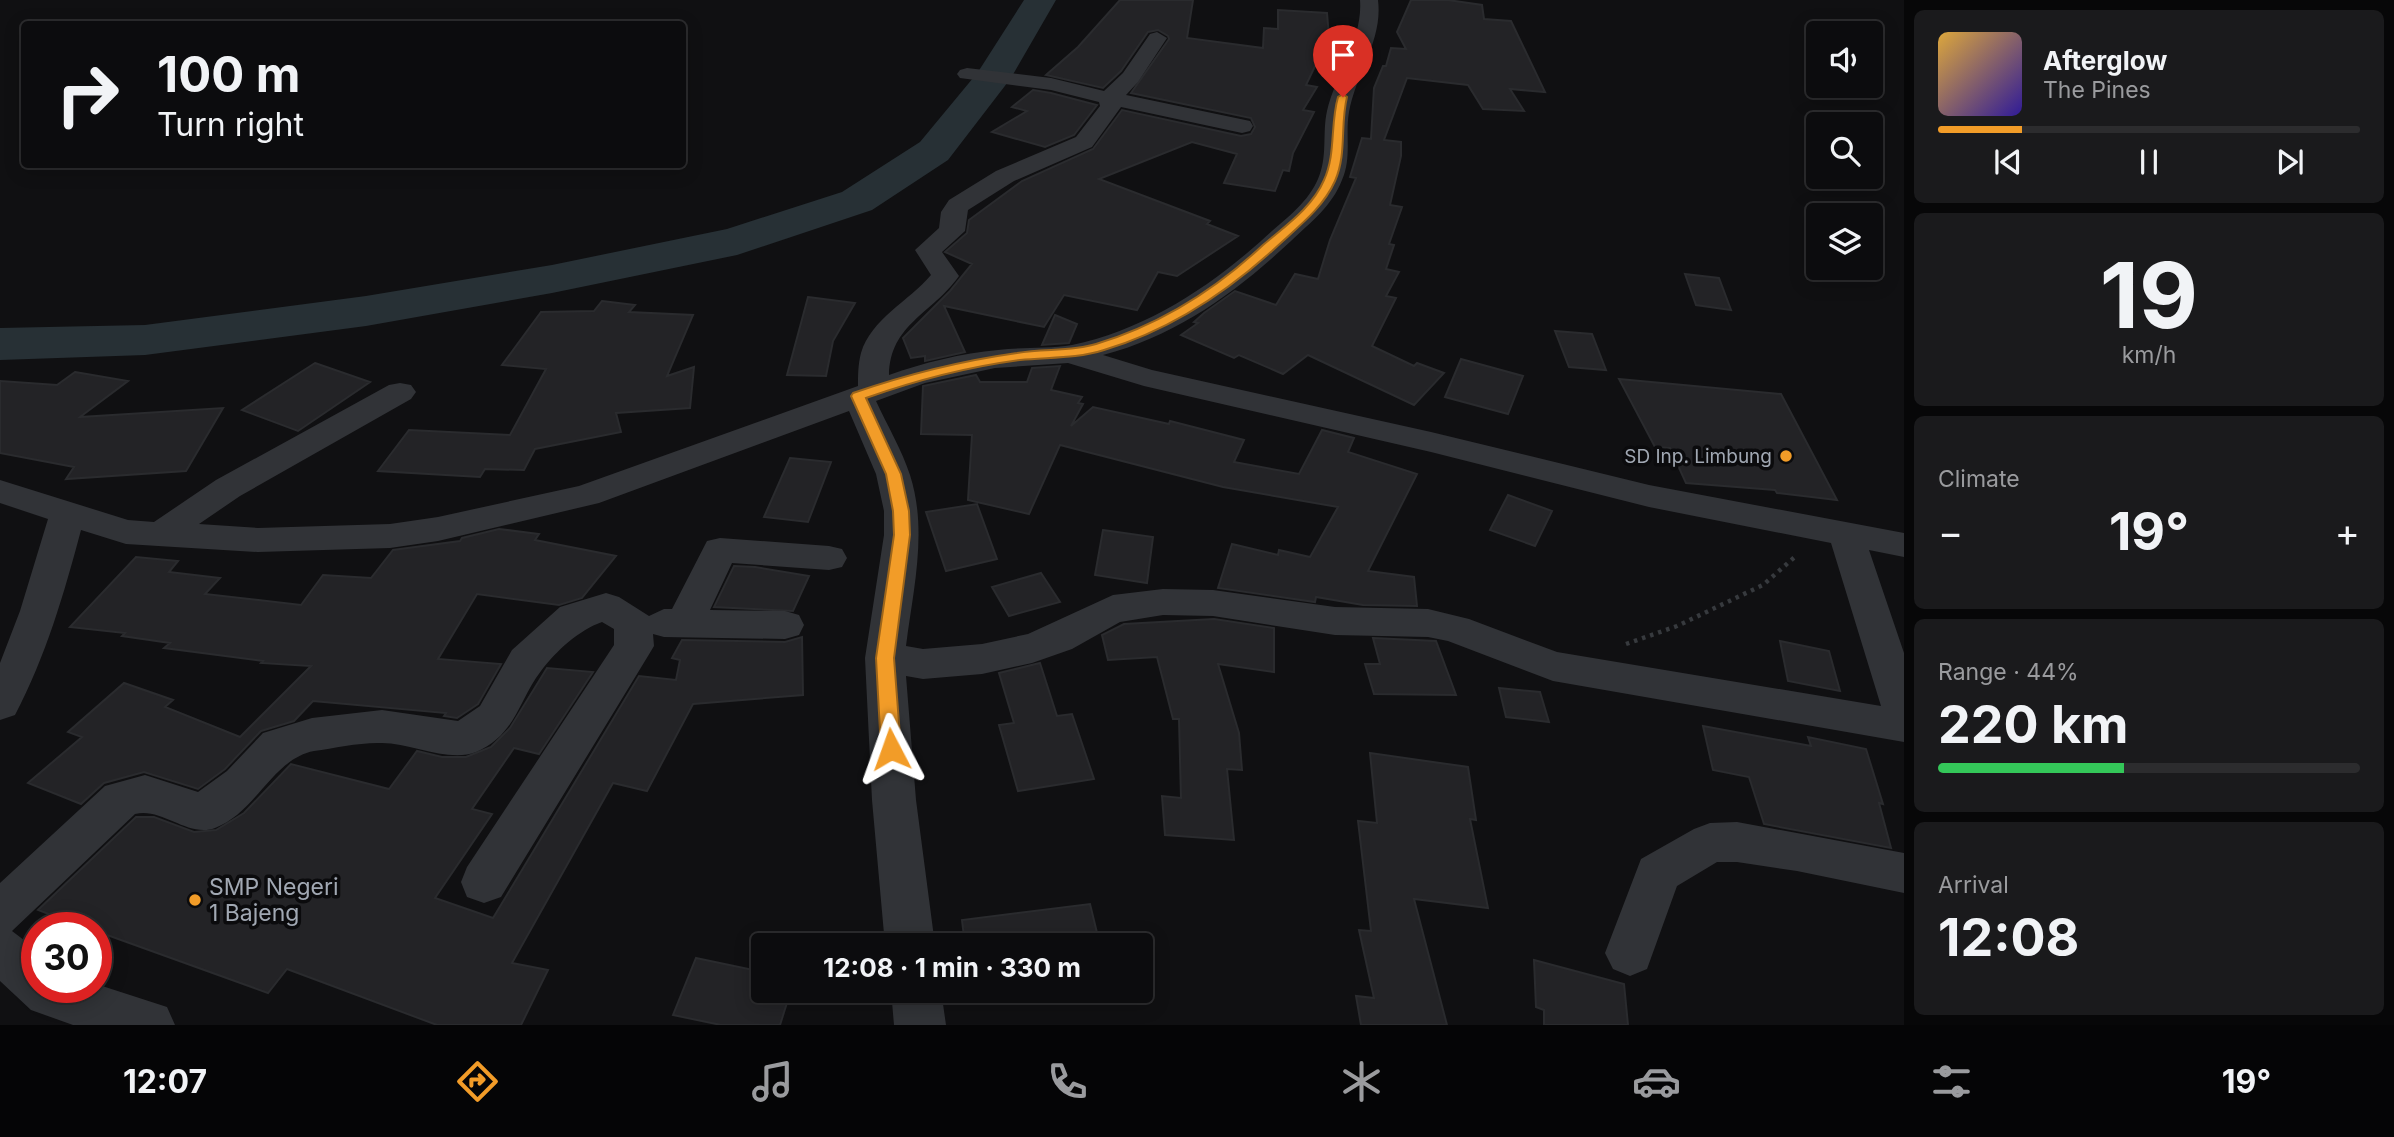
<!DOCTYPE html>
<html lang="en">
<head>
<meta charset="utf-8">
<style>
	:root { --surface:#0c0c0e; --page:#1a1a1c; --text:#f1f3f6; --muted:#9a9b9e; --line:#2c2c2e; --accent:#f29c28 }
	body { margin:0; font-family:Inter,sans-serif; background:var(--page); color:var(--text); height:100vh; display:flex; flex-direction:column; font-size:26px; white-space:nowrap }
	* { box-sizing:border-box; margin:0 }
	p { font-size:23px; color:var(--muted) }
	.icon { flex:none; width:38px; height:38px; fill:none; stroke:currentColor; stroke-width:2; stroke-linecap:round; stroke-linejoin:round }
	.map { position:relative; flex:1; overflow:hidden }
	.panel { display:flex; flex-direction:column; gap:10px; padding:10px; background:#070708; width:490px }
	.panel>* { flex:none }
	.banner { position:absolute; left:21px; top:21px; width:665px; height:147px; border-radius:7px; box-shadow:0 4px 18px #0003,0 0 0 2px var(--line); background:#0c0c0e; color:var(--text); overflow:hidden }
	.buttons { position:absolute; left:1806px; top:21px; display:grid; gap:14px }
	.buttons a { display:grid; place-items:center; width:77px; height:77px; border-radius:7px; background:var(--surface); box-shadow:0 4px 18px #0003,0 0 0 2px var(--line); font-size:35px }
	.speed { position:absolute; left:21px; top:912px; display:flex; gap:14px; font-size:35px; font-weight:700; text-align:center }
	.speed>* { display:grid; place-content:center; width:91px; height:91px; border-radius:50%; background:var(--surface); box-shadow:0 4px 18px #0003,0 0 0 2px var(--line); line-height:1 }
	.speed .limit { border:10px solid #d22; background:#fff; color:#111 }
	.pin { position:absolute; display:grid; place-items:center; width:60px; height:60px; color:#fff; margin:-72px -30px; border-radius:50% 50% 50% 0; rotate:-45deg; box-shadow:0 0 7px #0007 }
	.pin .icon { rotate:45deg }
	.me { position:absolute; width:77px; margin:-38px; rotate:356deg; stroke-linejoin:round; filter:drop-shadow(0 0 5px #0008) }
	.turn { display:flex; align-items:center; gap:24px; height:147px; padding:0 21px; font-size:32px }
	.turn .icon { width:91px; height:91px; stroke-width:2.5 }
	.turn b { display:block; font-size:49px; line-height:60px }
	.big { font-size:52px; font-weight:700; line-height:1.1 }
	.panel .card { flex:1; display:flex; flex-direction:column; justify-content:center; gap:10px; min-width:0; padding:0 24px; border-radius:10px; background:var(--page) }
	.panel .dial { align-items:center; gap:0 }
	.dial b { font-size:91px; line-height:1 }
	.song { display:flex; align-items:center; gap:21px }
	.cover { width:84px; height:84px; border-radius:10px; background:linear-gradient(135deg,hsl(40 70% 55%),hsl(250 70% 35%)) }
	.played { height:7px; border-radius:4px; background:linear-gradient(90deg,var(--accent) 20%,var(--line) 20%) }
	.keys { display:flex; justify-content:space-around; direction:ltr }
	.heat { display:flex; justify-content:space-between; align-items:center; font-size:38px; direction:ltr }
	.charge { height:10px; border-radius:5px; background:linear-gradient(90deg,#34c759 44%,var(--line) 0) }
	.trip { position:absolute; left:751px; top:933px; width:402px; height:70px; border-radius:7px; background:var(--surface); box-shadow:0 4px 18px #0003,0 0 0 2px var(--line); font-weight:700; line-height:70px; text-align:center }
	.tab-bar { display:flex; height:112px; justify-content:space-around; align-items:center; background:#050506; color:var(--muted) }
	.tab-bar .icon { width:49px; height:49px }
	.tab-bar .selected { color:var(--accent) }
	.tab-bar b { font-size:32px; color:var(--text) }
	main { display:flex; flex:1; min-height:0 }
	.map>svg:first-child { display:block }
	.lines { fill:none; stroke-linecap:round; stroke-linejoin:round }
	.river { fill:#273035; fill-rule:evenodd }
	.building { fill:#232326; stroke:#2a2b2e; stroke-width:2 }
	.path { stroke:#373a3e; stroke-width:4.5; stroke-dasharray:3.5 5; stroke-linecap:butt }
	.minor { fill:#313337; fill-rule:evenodd }
	.route { fill:#f29c28; stroke:#9d651a; stroke-width:2 }
	.poi-dot { fill:#f29c28; stroke:#0b0b0d; stroke-width:2.5 }
	.labels { text-anchor:middle; dominant-baseline:central; stroke-width:7; stroke-linejoin:round; paint-order:stroke }
	.poi-label { font-size:19px; fill:#a1a8b3; stroke:#0b0b0d; text-anchor:end }
	.near-poi-label { font-size:23px; fill:#a1a8b3; stroke:#0b0b0d; text-anchor:start }
</style>
</head>
<body>
<main>
<div class="map">
<svg width="1904" height="1025" viewBox="0 0 1904 1025">
	<rect width="100%" height="100%" fill="#101012"/>
	<g class="lines">
		<path class="river" d="M1024,0h32l-45,78 -63,82 -76,50 -135,45 -185,38 -186,33 -221,29 -145,5v-32l145,-3 221,-29 186,-31 175,-36 115,-37 78,-50 58,-70z"/>
	</g>
	<path class="building" d="M1120,0h73l-6,38 76,10 1,-20 14,1v-19l49,3 2,24 -23,48 11,2 -14,23 11,2 -21,41 -4,18 -6,-1 -8,21 -51,-8 13,-29 -45,-12 -93,37 111,42 -3,3 31,12 -61,40 -19,-4 -21,38 -73,-15 -20,32 -100,-21 21,46 -40,9v-5l-14,2 -8,-20 47,-47 22,-27 -27,-12 22,-19 2,-13 53,-39 71,-32 29,-39 119,26 10,-2 4,-7 -4,-9 -120,-25 38,-54 -1,-3 -10,-6 -10,2 -27,39 -18,17 -57,-13 32,-28z
		M1411,0h37l34,5 2,14 27,2 34,71 -35,-3 14,22 -41,-2 -15,-24 -61,-7 -23,62 17,2v14l-11,49 12,2 -13,37 5,1 -8,24 13,3 -13,24 10,2 -24,48 42,20 3,-3 27,10 -30,32 -106,-50 -25,19 -44,-19 -5,3 -53,-23 17,-12 -4,-1 10,-9 31,-22 41,14 19,-31 23,5 12,-39 26,-62 -6,-1 12,-39 9,1 3,-51 9,-22h3l5,-18 15,1 -9,-17z
		M1033,90l18,3 46,12 -23,30 -29,12 -53,-15 35,-21 -15,-4z
		M1685,274l34,4 12,32 -35,-5z
		M808,297l47,6 -22,38 -7,35 -39,-1z
		M602,301l33,4 -6,7 64,3 -26,61 27,-9 -4,41 -74,5 5,19 -86,17 -11,21 -39,-1 -5,8 -102,-6 31,-41 101,5 36,-66 -44,-4 39,-53 53,-1z
		M1055,315l22,9 -8,19 -27,2z
		M1555,331l37,3 14,36 -37,-3z
		M1461,359l62,17 -15,38 -63,-17z
		M315,363l55,19 -72,49 -56,-21z
		M1060,366l-9,24 31,7 -4,6 5,1 -12,22 22,-19 76,17 1,-3 74,19 -10,22 65,12 23,-44 32,8 -6,14 69,22 -49,97 46,6 3,29 -54,-1 -47,-8 -1,5 -97,-14 14,-44 46,11 1,-5 31,7 28,-50 -115,-20 -163,-42 -31,69 -61,-14 4,-65 -51,-1 2,-48 53,-11 4,7h47l5,-14z
		M75,372l53,9 -48,36 143,-9 -37,63 -120,8 8,-12 -74,-14v-72l57,4z
		M1619,379l162,15 56,106 -60,-7 -2,-3 -89,-7 -16,-35 -15,-1z
		M790,458l41,4 -23,60 -44,-5z
		M1508,495l44,16 -17,35 -45,-16z
		M977,504l20,55 -51,12 -20,-59z
		M499,529l40,5 -4,6 81,16 -34,42 -23,7 -82,-11 -39,65 63,5 -23,40 -21,14 -13,-2 2,-3 -133,-12 -19,20 -33,10 -36,38 -27,20 -54,-17 -40,11 -23,21 -53,-21 54,-46 -14,-5 56,-49 49,17 -8,7 75,30 71,-71 -50,-3 2,-2 -99,-13 6,-5 -48,-7 3,-3 -55,-6 66,-70 42,4 -9,11 51,6 -15,16 96,11 22,-30 48,3 22,-28 67,-9 2,-3z
		M1103,530l50,7 -6,46 -52,-8z
		M734,566l21,1 54,9 -16,35 -79,-4z
		M1041,573l19,29 -51,14 -17,-29z
		M1214,619l60,9v44l-56,-8 21,69 3,37 -15,-1 7,71 -69,-5 -3,-39 19,2 -2,-79h-6l-16,-62 -49,3 -6,-25 22,-11z
		M802,637l1,58 -110,9 -46,87 -34,-8 -101,180 36,7 -27,55h-84l-150,-56 -19,24 -172,-62v-3h-11l-47,-18 98,-93h18l40,15 22,-2 28,-17 47,-49 98,25 28,-38 25,6h24l25,-10 19,-19 37,-60 46,4 -54,82 -25,-6 -42,61 20,5 -57,84 58,20 146,-242 37,4 4,-20 -8,-2 10,-18 103,2z
		M1373,638l63,3 20,54 -82,-1 -9,-30h15z
		M1780,641l49,10 11,40 -52,-10z
		M1040,663l17,53 15,-2 22,65 -76,12 -19,-66 15,-2 -15,-50z
		M1499,688l41,4 9,30 -43,-5z
		M1703,726l108,20 -3,-9 58,12 17,55 -4,-1 12,45 -127,-24 -15,-47 -36,-7z
		M1370,753l98,14 8,53 -6,-1 18,89 -74,-9 33,126h-86l-5,-29 18,2 -15,-68 12,1 -13,-110 19,2z
		M1090,904l10,41h-135l-3,-25z
		M696,958l67,14v18h28l-11,35h-59l-48,-10z
		M1534,960l90,24 4,41h-84v-15l-8,-3z
		M973,990h82l-81,11z"/>
	<g class="lines">
		<path class="path" d="M1626,644l51,-18 86,-41 34,-30"/>
		<path class="minor" d="M1360,0h18c5,40 -22,73 -29,112 -4,23 3,45 -7,68 -10,26 -31,42 -51,61 -55,51 -113,94 -188,114l49,15 279,62 218,53 255,48v24l-35,-7 35,103v89l-351,-61 -105,-40 -20,-4 -93,-2 -122,-19 -50,-1 -43,7 -48,27 -40,14 -50,11 -59,5 -17,-3 10,124 19,145h-50l-13,-145 -7,-142 19,-123v-24l-8,-37 -27,-63 -250,92 -161,38 -48,7 -132,4 -132,-8 -45,-14c-17,64 -35,126 -66,185l-15,5v-57l20,-52 28,-92 -48,-16v-23l128,40 26,2 62,-42 173,-95 11,-2 11,2 5,7 -5,7 -171,97 -41,28 59,4 132,-4 48,-7 141,-31 279,-100c0,-10 0,-22 3,-33 10,-34 48,-52 70,-78l-16,-25 24,-22 2,-16 8,-12 47,-29 80,-34 24,-31 -1,-4 -48,-12 -91,-12 -3,-4 3,-4 7,-2 84,10 53,13 19,-18 27,-39 7,-2 10,6 -29,44 -12,13 124,26 3,5 -3,5 -8,2 -121,-26 -29,40 -78,34 -46,29 -3,21 -23,21 17,24c-27,38 -69,48 -70,99 34,-12 73,-22 109,-25 24,-3 50,-1 74,-5 72,-15 135,-56 189,-104 20,-19 46,-36 57,-62 10,-23 4,-45 9,-68 9,-38 36,-72 33,-111zM1068,363l76,23 287,66 218,55 182,36 50,163 -324,-54 -88,-33 -41,-10 -93,-2 -122,-17 -50,-1 -50,6 -85,39 -46,10 -59,5 -17,-3c7,-56 22,-115 4,-171 -8,-25 -23,-50 -34,-74l49,-18 70,-15z
			M720,538l109,8 13,3 5,9 -5,9 -13,3 -97,-7 -22,47 75,1 14,4 5,10 -5,10 -14,4 -121,-2 -11,-3 1,12 -6,10 -147,241 -17,6 -17,-6 -6,-15 6,-15 147,-222v-16l-12,-7c-23,8 -46,29 -61,49 -23,30 -25,64 -65,81 -27,11 -64,-9 -94,-9 -21,-1 -47,5 -68,8 -42,8 -58,62 -99,77 -27,10 -53,-21 -80,-14l-123,117 25,19v37h59v-3l71,23 8,18h-102l-42,-15 -31,-29v-98l105,-97 40,-11 53,17 29,-21 36,-38 49,-15 70,-8 76,11 22,-15 32,-56 48,-43 46,-14 13,4 30,19 15,-7h8l35,-68z
			M1737,822l167,31v40l-107,-22 -60,-9h-20l-40,24 -30,83 -17,7 -17,-7 -8,-16 36,-94 53,-30 16,-6z
			M891,990h50l5,35h-52z"/>
	</g>
	<path class="route" d="M1343,94l4,3c-7,28 0,57 -12,84 -13,29 -40,48 -63,70 -49,44 -104,80 -168,99 -28,9 -55,7 -84,10 -53,7 -103,20 -154,38l35,76 8,37 1,24 -16,123 7,91 -3,6 -7,2 -7,-2 -3,-6 -5,-91 18,-123 -1,-24 -7,-37 -35,-78 2,-3c55,-19 107,-32 164,-40 27,-5 53,-1 79,-9 63,-19 119,-54 167,-99 22,-19 49,-37 61,-65 12,-26 6,-55 14,-83z"/>
	<g class="poi-dot">
		<circle cx="1786" cy="456" r="7"/>
		<circle cx="195" cy="900" r="7"/>
	</g>
	<g class="labels">
		<g class="poi-label">
			<text x="1772" y="456">SD Inp. Limbung</text>
		</g>
		<g class="near-poi-label">
			<text x="209" y="887">SMP Negeri<tspan x="209" dy="26">1 Bajeng</tspan></text>
		</g>
	</g>
</svg>
<div class="buttons">
<a><svg class="icon" aria-label="sound" viewBox="0 0 24 24"><path d="M4 9h4l5-4v14l-5-4H4zM17 9q2 3 0 6"/></svg></a>
<a><svg class="icon" aria-label="search" viewBox="0 0 24 24"><circle cx="10" cy="10" r="6"/><path d="M15 15l6 6"/></svg></a>
<a><svg class="icon" aria-label="layers" viewBox="0 0 24 24"><path d="M12 4l9 5-9 5-9-5zM3 14l9 5 9-5"/></svg></a>
</div>
<div class="speed"><div class="limit">30</div></div>
<div class="pin" style="left:1343px;top:97px;background:#d93025"><svg class="icon" aria-label="arrive" viewBox="0 0 24 24"><path d="M6 21V4h12l-3 4 3 4H6"/></svg></div>
<svg class="me" style="left:891px;top:749px" viewBox="-20 -20 40 40"><path d="M0-17L14 15 0 8-14 15z" fill="#f29c28" stroke="#fff" stroke-width="4"/></svg>
<div class="trip">12:08 · 1 min · 330 m</div>
<div class="banner">
<div class="turn"><svg class="icon" aria-label="right" viewBox="0 0 24 24"><path d="M7 20v-9h11M14 6l5 5-5 5"/></svg><div><b>100 m</b>Turn right</div></div>
</div>
</div>
<section class="panel">
<div class="card">
<div class="song"><i class="cover"></i><div><b>Afterglow</b><p>The Pines</p></div></div>
<div class="played"></div>
<div class="keys"><svg class="icon" aria-label="previous" viewBox="0 0 24 24"><path d="M18 5L8 12l10 7zM5 5v14"/></svg><svg class="icon" aria-label="pause" viewBox="0 0 24 24"><path d="M8 5v14M16 5v14"/></svg><svg class="icon" aria-label="next" viewBox="0 0 24 24"><path d="M6 5l10 7-10 7zM19 5v14"/></svg></div>
</div>
<div class="card dial"><b>19</b><p>km/h</p></div>
<div class="card"><p>Climate</p>
<div class="heat"><a>−</a><b class="big">19°</b><a>+</a></div>
</div>
<div class="card"><p>Range · 44%</p><b class="big">220 km</b><div class="charge"></div></div>
<div class="card"><p>Arrival</p><b class="big">12:08</b></div>
</section>
</main>
<nav class="tab-bar">
<b>12:07</b>
<svg class="icon selected" aria-label="directions" viewBox="0 0 24 24"><path d="M12 3l9 9-9 9-9-9zM9 14v-3h6M13 9l2 2-2 2"/></svg>
<svg class="icon" aria-label="music" viewBox="0 0 24 24"><path d="M9 18V5l10-2v13"/><circle cx="6" cy="18" r="3"/><circle cx="16" cy="16" r="3"/></svg>
<svg class="icon" aria-label="phone" viewBox="0 0 24 24"><path d="M5 4h4l2 5-3 2q2 4 5 5l2-3 5 2v4C11 20 4 13 5 4z"/></svg>
<svg class="icon" aria-label="climate" viewBox="0 0 24 24"><path d="M12 3v18M4 7l16 10M4 17L20 7"/></svg>
<svg class="icon" aria-label="car" viewBox="0 0 24 24"><path d="M5 17H2v-5l4-1 3-4h7l3 4 3 1v5h-3M9 17h6M6 11h13"/><circle cx="7" cy="17" r="2"/><circle cx="17" cy="17" r="2"/></svg>
<svg class="icon" aria-label="filters" viewBox="0 0 24 24"><path d="M4 7h16M4 17h16"/><circle cx="9" cy="7" r="2"/><circle cx="15" cy="17" r="2"/></svg>
<b>19°</b>
</nav>
</body>
</html>
